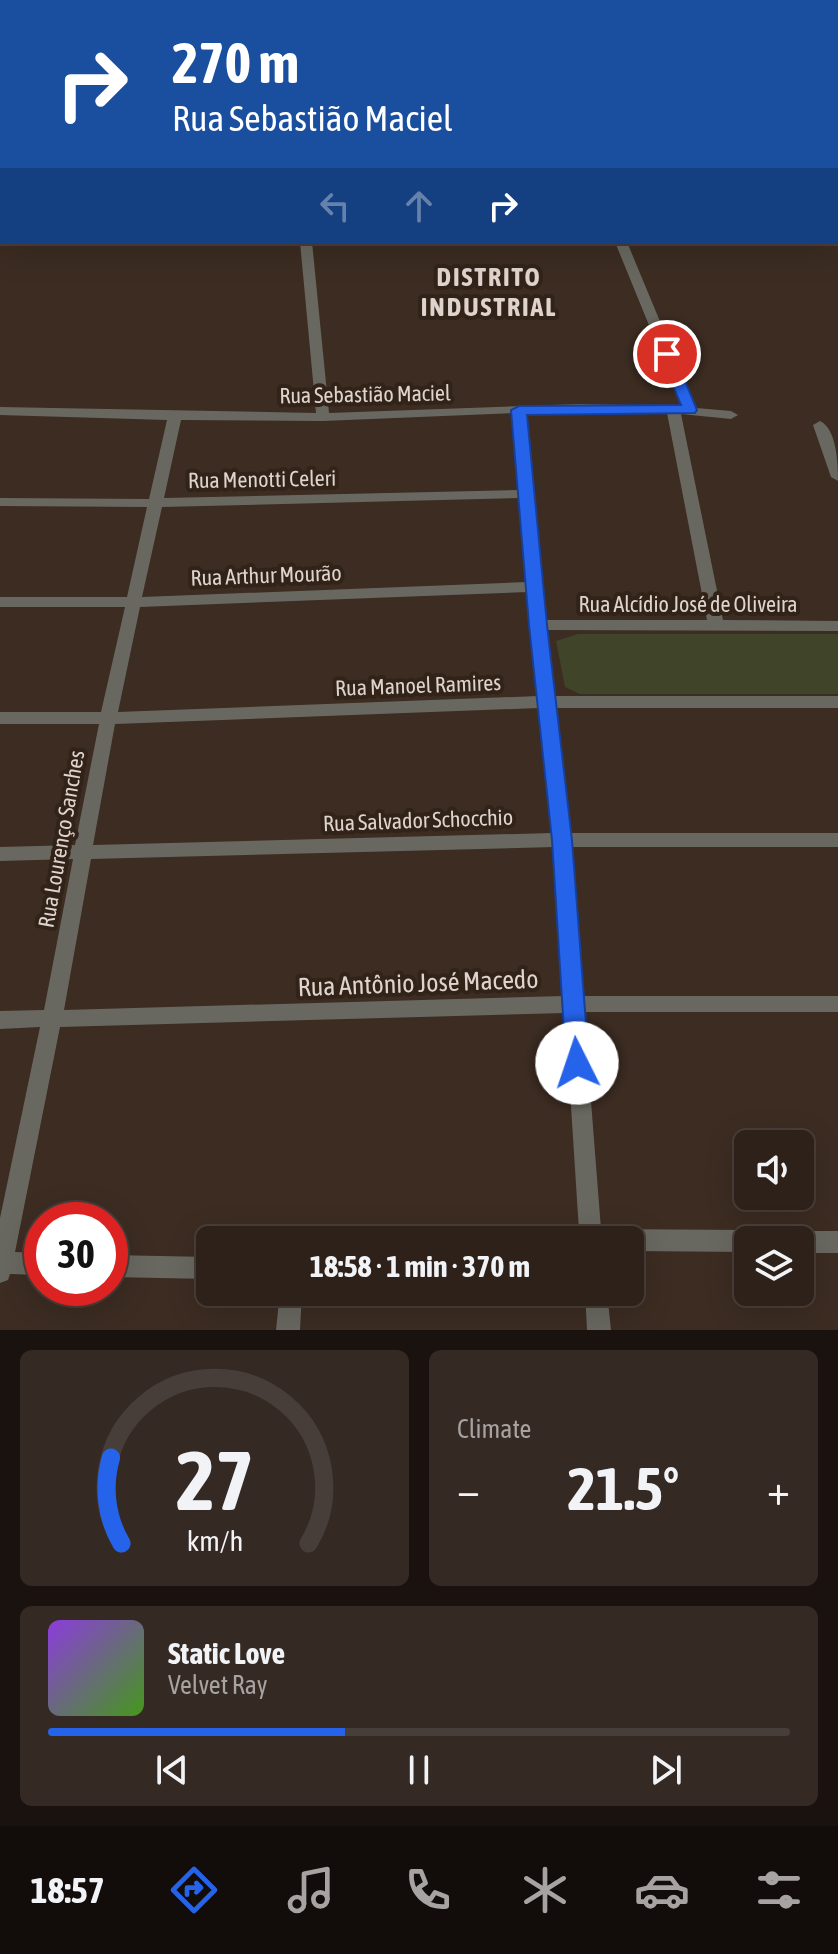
<!DOCTYPE html>
<html lang="en">
<head>
<meta charset="utf-8">
<style>
	:root { --surface:#2d211a; --page:#352923; --text:#f1f3f6; --muted:#a7a3a2; --line:#483e39; --accent:#2563eb }
	body { margin:0; font-family:"Asap Condensed",sans-serif; background:var(--page); color:var(--text); height:100vh; display:flex; flex-direction:column; font-size:30px; white-space:nowrap }
	* { box-sizing:border-box; margin:0 }
	p { font-size:26px; color:var(--muted) }
	.icon { flex:none; width:44px; height:44px; fill:none; stroke:currentColor; stroke-width:2; stroke-linecap:round; stroke-linejoin:round }
	.map { position:relative; height:1330px; overflow:hidden }
	.details { display:flex; flex-direction:column; gap:20px; padding:20px; background:#19120e; flex:1 }
	.details>* { flex:none }
	.guide { position:absolute; left:0px; top:0px; width:838px; height:244px; box-shadow:0 8px 32px #0002,0 0 0 2px var(--line); background:#1a4fa0; color:#fff; overflow:hidden }
	.tools { position:absolute; left:734px; top:1130px; display:grid; gap:16px }
	.tools a { display:grid; place-items:center; width:80px; height:80px; border-radius:12px; background:var(--surface); box-shadow:0 8px 32px #0002,0 0 0 2px var(--line); font-size:40px }
	.speed { position:absolute; left:24px; top:1202px; display:flex; gap:16px; font-size:40px; font-weight:700; text-align:center }
	.speed>* { display:grid; place-content:center; width:104px; height:104px; border-radius:50%; background:var(--surface); box-shadow:0 8px 32px #0002,0 0 0 2px var(--line); line-height:1 }
	.speed .limit { border:12px solid #d22; background:#fff; color:#111 }
	.pin { position:absolute; display:grid; place-items:center; width:68px; height:68px; color:#fff; margin:-34px; border:4px solid #fff; border-radius:50%; box-shadow:0 2px 8px #0007 }
	.me { position:absolute; width:88px; margin:-44px; rotate:356deg; stroke-linejoin:round; filter:drop-shadow(0 0 6px #0008) }
	.turn { display:flex; align-items:center; gap:28px; height:168px; padding:0 40px; font-size:36px }
	.turn .icon { width:104px; height:104px; stroke-width:2.5 }
	.turn b { display:block; font-size:56px; line-height:68px }
	.lanes { display:flex; align-items:center; height:76px; padding:0 40px; background:#0003; justify-content:center; gap:40px; direction:ltr }
	.lanes .off { opacity:.35 }
	.big { font-size:60px; font-weight:700; line-height:1.1 }
	.details .tile { flex:1; display:flex; flex-direction:column; justify-content:center; gap:12px; min-width:0; padding:0 28px; border-radius:12px; background:var(--page) }
	.details .dial { align-items:center; gap:0 }
	.dial svg { height:208px; overflow:visible; fill:none; stroke:var(--line); stroke-width:7; stroke-linecap:round; text-anchor:middle }
	.dial text { fill:var(--text); stroke:none }
	.song { display:flex; align-items:center; gap:24px }
	.cover { width:96px; height:96px; border-radius:12px; background:linear-gradient(135deg,hsl(270 70% 55%),hsl(100 70% 35%)) }
	.played { height:8px; border-radius:4px; background:linear-gradient(90deg,var(--accent) 40%,var(--line) 40%) }
	.keys { display:flex; justify-content:space-around; direction:ltr }
	.heat { display:flex; justify-content:space-between; align-items:center; font-size:44px; direction:ltr }
	.details .tiles { flex:1; display:grid; gap:20px; grid-template-columns:1fr 1fr }
	.tile:last-child { grid-column:span 2 }
	.trip { position:absolute; left:196px; top:1226px; width:448px; height:80px; border-radius:12px; background:var(--surface); box-shadow:0 8px 32px #0002,0 0 0 2px var(--line); font-weight:700; line-height:80px; text-align:center }
	.dock { display:flex; height:128px; justify-content:space-around; align-items:center; background:#120d0a; color:var(--muted) }
	.dock .icon { width:56px; height:56px }
	.dock .current { color:var(--accent) }
	.dock b { font-size:36px; color:var(--text) }
	.map>svg:first-child { display:block }
	.green { fill:#404429 }
	.lines { fill:none; stroke-linecap:round; stroke-linejoin:round }
	.minor { fill:#686860; fill-rule:evenodd }
	.secondary { fill:#87877a; fill-rule:evenodd }
	.motorway { fill:#b4b59f; fill-rule:evenodd }
	.route { fill:#2563eb; stroke:#184099; stroke-width:2 }
	.labels { text-anchor:middle; dominant-baseline:central; stroke-width:8; stroke-linejoin:round; paint-order:stroke }
	.street-label { font-size:22px; fill:#ded4cd; stroke:#322319 }
	.far-district-label { font-size:26px; font-weight:bold; letter-spacing:2px; fill:#ded4cd; stroke:#322319 }
	.near-street-label { font-size:26px; fill:#ded4cd; stroke:#322319 }
</style>
</head>
<body>
<div class="map">
<svg width="838" height="1330" viewBox="0 0 838 1330">
	<rect width="100%" height="100%" fill="#3c2c22"/>
	<path class="green" d="M0,0h239v2h-237l-2,83z
		M578,634h260v60h-258l-15,-7 -9,-46z"/>
	<g class="lines">
		<path class="minor" d="M466,0h8l1,2h-8z
			M595,0h51l-53,2z
			M0,29h2v6h-2z
			M836,43h2v6h-2z
			M0,82h2v6h-2z
			M838,109v6l-2,1v-6z
			M836,171h2l-2,7z
			M300,242h12l17,171 250,-9 103,2 -67,-164h12l69,166 35,3 7,4 -7,4 -50,-5 42,206 115,1v10l-292,-1 8,66h284v12h-283l15,125h268v14h-266l11,149h255v16h-254l17,217 147,1 8,3 3,7h-11v12l-118,-1v-11h-58l3,-8 4,-1 -14,-218 -505,14 -45,225 27,1v22l-32,-1 -2,6 -8,3v-65l40,-191 -40,2v-18l44,-1 29,-151 -73,2v-14l75,-2 24,-121h-99v-12h101l24,-105h-125v-10h127l20,-90 -147,-1v-8l149,1 18,-79 -167,-5v-8l316,6zM579,412l88,1 40,207h-162l-19,-207zM513,413l6,77 -355,8 17,-78 142,1zM520,498l7,84 -385,15 20,-90zM528,592l10,104 -420,16 22,-105zM539,708l13,125 -459,12 22,-121zM554,847l9,149 -499,14 27,-151z
			M820,421c17,8 18,43 18,60l-7,-4 -18,-52z
			M800,1231h38v22h-38v-13h-10l2,-6z
			M110,1255l100,2v22l-100,-2z
			M280,1292h22l-2,38h-24z
			M585,1292h22l4,38h-24z"/>
		<path class="secondary" d="M0,146h2v6h-2z
			M0,209h2v6h-2z"/>
		<path class="motorway" d="M836,147h2v10h-2z
			M0,178h2v10h-2z"/>
	</g>
	<path class="route" d="M667,349l7,5 23,56 -2,3 -168,2 20,210 25,215 17,223 -4,7 -8,3 -8,-3 -3,-7 -14,-223 -23,-215 -18,-215 8,-4 162,-1 -21,-51z"/>
	<g class="labels">
		<g class="street-label">
			<text transform="translate(365 394) rotate(-1)">Rua Sebastião Maciel</text>
			<text transform="translate(262 479) rotate(-1)">Rua Menotti Celeri</text>
			<text transform="translate(266 575) rotate(-2)">Rua Arthur Mourão</text>
			<text x="688" y="604">Rua Alcídio José de Oliveira</text>
			<text transform="translate(418 685) rotate(-2)">Rua Manoel Ramires</text>
			<text transform="translate(418 820) rotate(-2)">Rua Salvador Schocchio</text>
			<text transform="translate(61 839) rotate(-80)">Rua Lourenço Sanches</text>
		</g>
		<g class="far-district-label">
			<text x="489" y="277">DISTRITO<tspan x="489" dy="30">INDUSTRIAL</tspan></text>
		</g>
		<g class="near-street-label">
			<text transform="translate(418 983) rotate(-2)">Rua Antônio José Macedo</text>
		</g>
	</g>
</svg>
<div class="tools">
<a><svg class="icon" aria-label="sound" viewBox="0 0 24 24"><path d="M4 9h4l5-4v14l-5-4H4zM17 9q2 3 0 6"/></svg></a>
<a><svg class="icon" aria-label="layers" viewBox="0 0 24 24"><path d="M12 4l9 5-9 5-9-5zM3 14l9 5 9-5"/></svg></a>
</div>
<div class="speed"><div class="limit">30</div></div>
<div class="pin" style="left:667px;top:354px;background:#d93025"><svg class="icon" aria-label="arrive" viewBox="0 0 24 24"><path d="M6 21V4h12l-3 4 3 4H6"/></svg></div>
<svg class="me" style="left:577px;top:1063px" viewBox="-20 -20 40 40"><circle r="19" fill="#fff"/><path d="M0-13L10 11 0 6-10 11z" fill="#2563eb"/></svg>
<div class="trip">18:58 · 1 min · 370 m</div>
<div class="guide">
<div class="turn"><svg class="icon" aria-label="right" viewBox="0 0 24 24"><path d="M7 20v-9h11M14 6l5 5-5 5"/></svg><div><b>270 m</b>Rua Sebastião Maciel</div></div>
<div class="lanes"><svg class="icon off" aria-label="left" viewBox="0 0 24 24"><path d="M17 20v-9H6M10 6l-5 5 5 5"/></svg><svg class="icon off" aria-label="ahead" viewBox="0 0 24 24"><path d="M12 20V5M6 11l6-6 6 6"/></svg><svg class="icon" aria-label="right" viewBox="0 0 24 24"><path d="M7 20v-9h11M14 6l5 5-5 5"/></svg></div>
</div>
</div>
<section class="details">
<div class="tiles">
<div class="tile dial"><svg viewBox="0 0 100 80">
<path d="M14 69A42 42 0 1 1 86 69"/>
<path d="M14 69A42 42 0 0 1 10 36" stroke="#2563eb"/>
<text x="50" y="56" font-size="32" font-weight="700">27</text>
<text x="50" y="72" font-size="11">km/h</text>
</svg></div>
<div class="tile"><p>Climate</p>
<div class="heat"><a>−</a><b class="big">21.5°</b><a>+</a></div>
</div>
<div class="tile">
<div class="song"><i class="cover"></i><div><b>Static Love</b><p>Velvet Ray</p></div></div>
<div class="played"></div>
<div class="keys"><svg class="icon" aria-label="previous" viewBox="0 0 24 24"><path d="M18 5L8 12l10 7zM5 5v14"/></svg><svg class="icon" aria-label="pause" viewBox="0 0 24 24"><path d="M8 5v14M16 5v14"/></svg><svg class="icon" aria-label="next" viewBox="0 0 24 24"><path d="M6 5l10 7-10 7zM19 5v14"/></svg></div>
</div>
</div>
</section>
<nav class="dock">
<b>18:57</b>
<svg class="icon current" aria-label="directions" viewBox="0 0 24 24"><path d="M12 3l9 9-9 9-9-9zM9 14v-3h6M13 9l2 2-2 2"/></svg>
<svg class="icon" aria-label="music" viewBox="0 0 24 24"><path d="M9 18V5l10-2v13"/><circle cx="6" cy="18" r="3"/><circle cx="16" cy="16" r="3"/></svg>
<svg class="icon" aria-label="phone" viewBox="0 0 24 24"><path d="M5 4h4l2 5-3 2q2 4 5 5l2-3 5 2v4C11 20 4 13 5 4z"/></svg>
<svg class="icon" aria-label="climate" viewBox="0 0 24 24"><path d="M12 3v18M4 7l16 10M4 17L20 7"/></svg>
<svg class="icon" aria-label="car" viewBox="0 0 24 24"><path d="M5 17H2v-5l4-1 3-4h7l3 4 3 1v5h-3M9 17h6M6 11h13"/><circle cx="7" cy="17" r="2"/><circle cx="17" cy="17" r="2"/></svg>
<svg class="icon" aria-label="filters" viewBox="0 0 24 24"><path d="M4 7h16M4 17h16"/><circle cx="9" cy="7" r="2"/><circle cx="15" cy="17" r="2"/></svg>
</nav>
</body>
</html>
